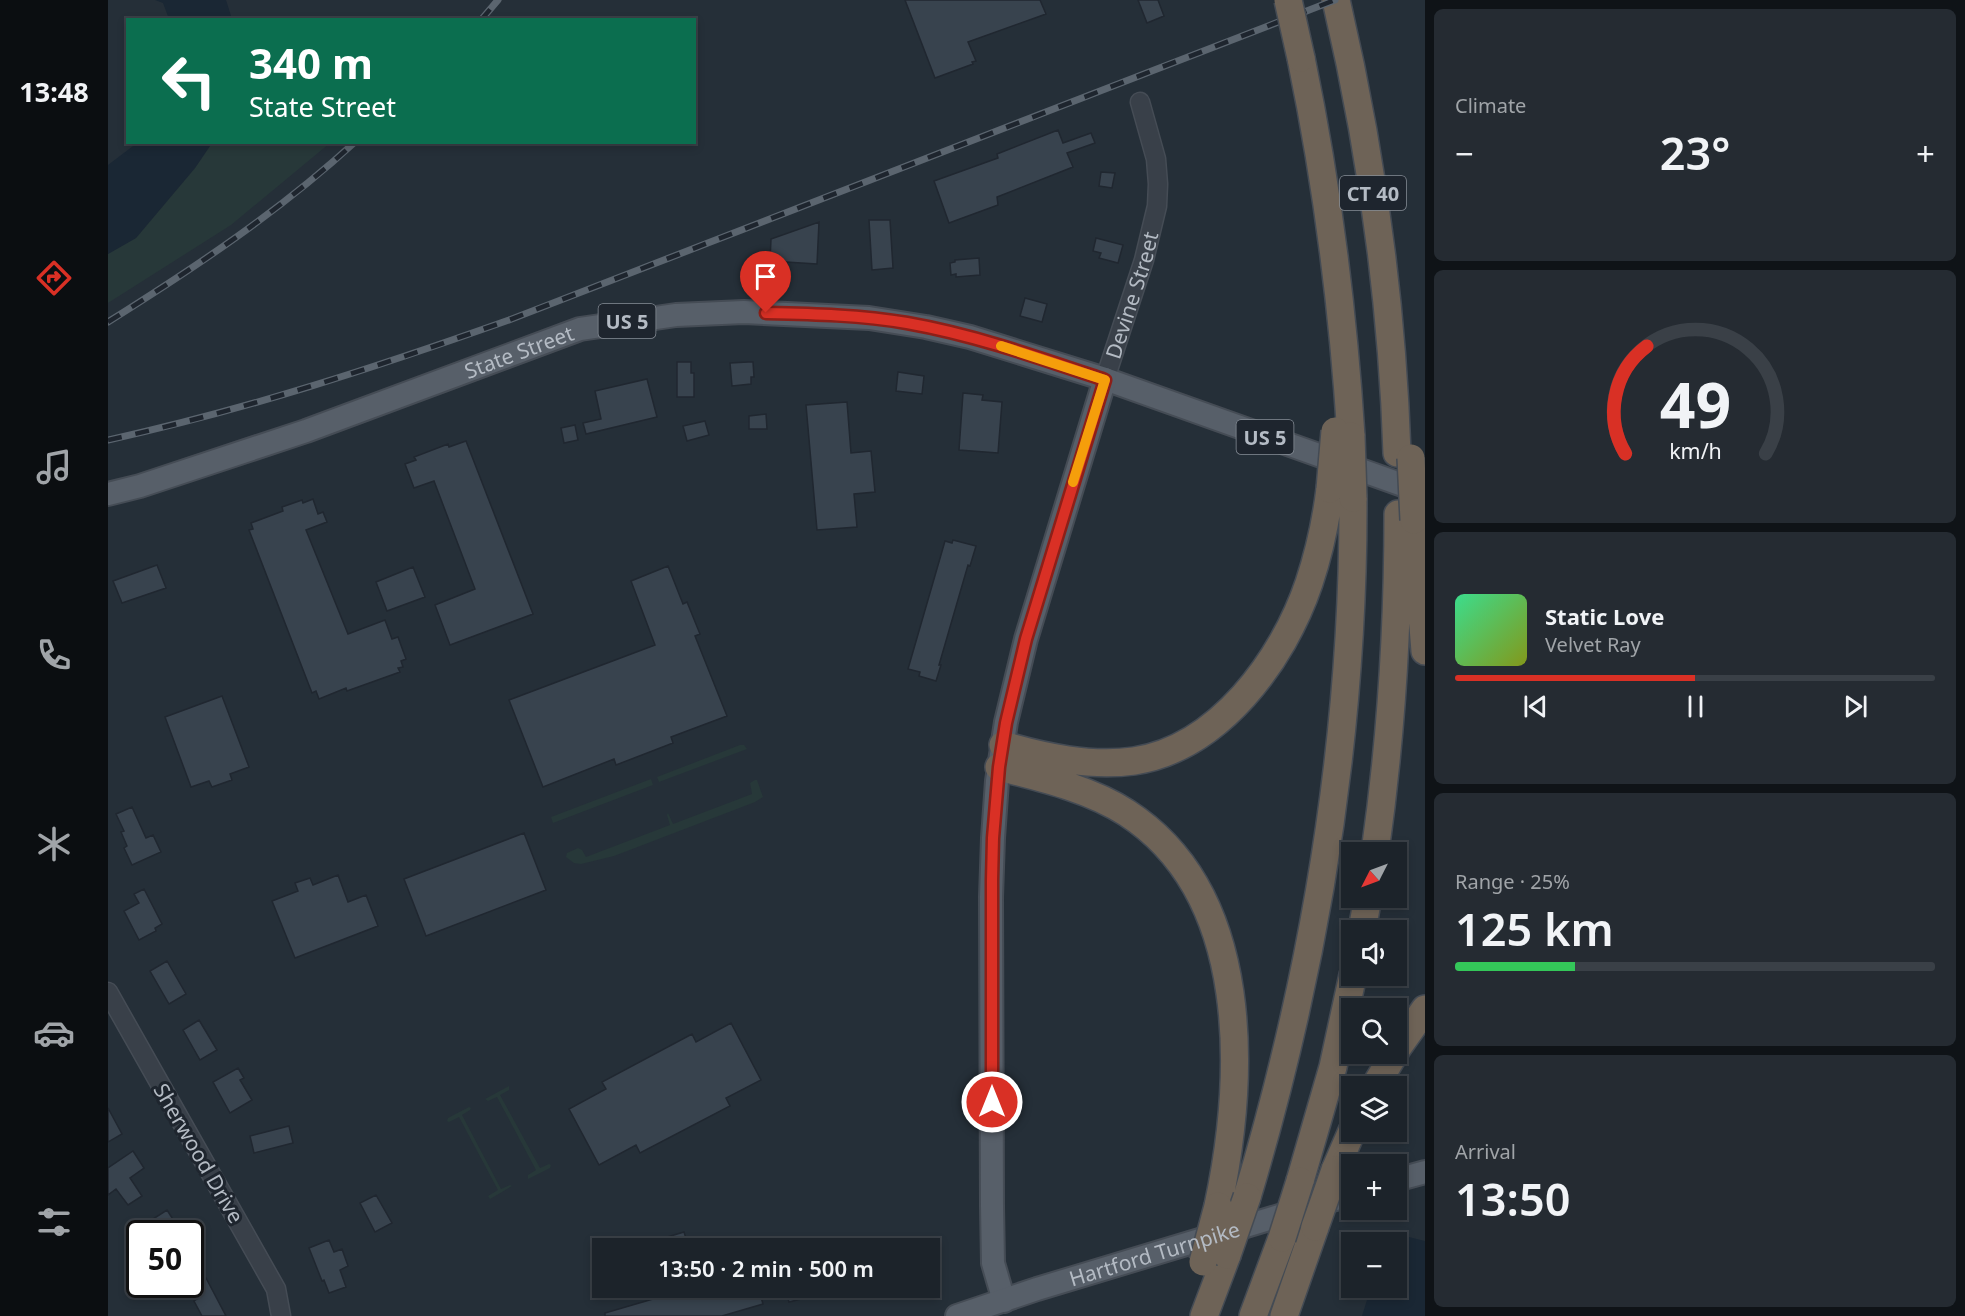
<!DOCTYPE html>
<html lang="en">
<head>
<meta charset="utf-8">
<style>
	:root { --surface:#1c232a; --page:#252b32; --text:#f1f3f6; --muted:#a0a4a8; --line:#3a4047; --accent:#d93025 }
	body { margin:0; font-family:"Noto Sans",sans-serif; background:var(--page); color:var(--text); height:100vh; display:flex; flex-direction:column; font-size:22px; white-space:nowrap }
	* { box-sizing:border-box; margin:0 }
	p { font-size:20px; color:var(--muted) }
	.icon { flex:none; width:33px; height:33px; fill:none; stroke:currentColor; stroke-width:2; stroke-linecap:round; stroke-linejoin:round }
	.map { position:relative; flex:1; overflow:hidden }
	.details { display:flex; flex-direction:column; gap:9px; padding:9px; background:#0f1317; width:540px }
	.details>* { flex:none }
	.guide { position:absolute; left:18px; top:18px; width:570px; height:126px; border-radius:0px; box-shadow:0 3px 9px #0003,0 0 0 2px var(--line); background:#0b6e4f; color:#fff; overflow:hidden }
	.needle { width:39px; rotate:228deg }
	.buttons { position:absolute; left:1233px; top:842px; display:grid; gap:12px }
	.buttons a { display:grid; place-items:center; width:66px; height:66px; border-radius:0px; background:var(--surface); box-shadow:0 3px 9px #0003,0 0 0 2px var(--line); font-size:30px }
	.speed { position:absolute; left:18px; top:1220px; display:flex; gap:12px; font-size:30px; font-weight:700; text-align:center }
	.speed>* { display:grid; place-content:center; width:78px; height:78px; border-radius:50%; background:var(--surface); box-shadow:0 3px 9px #0003,0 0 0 2px var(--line); line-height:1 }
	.speed .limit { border:3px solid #111; border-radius:9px; background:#fff; color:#111 }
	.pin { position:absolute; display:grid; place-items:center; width:51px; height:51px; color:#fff; margin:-62px -26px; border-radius:50% 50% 50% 0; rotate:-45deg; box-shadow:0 0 6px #0007 }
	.pin .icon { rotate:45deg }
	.me { position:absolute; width:66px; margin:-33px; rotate:0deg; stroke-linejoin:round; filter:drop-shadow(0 0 4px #0008) }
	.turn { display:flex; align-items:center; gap:21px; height:126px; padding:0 24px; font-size:27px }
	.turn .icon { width:78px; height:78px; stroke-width:2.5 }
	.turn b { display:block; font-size:42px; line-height:51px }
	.big { font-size:45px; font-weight:600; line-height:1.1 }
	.details .widget { flex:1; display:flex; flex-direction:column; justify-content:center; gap:9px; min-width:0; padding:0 21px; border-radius:9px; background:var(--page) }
	.details .dial { align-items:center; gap:0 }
	.dial svg { height:156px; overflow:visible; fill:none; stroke:var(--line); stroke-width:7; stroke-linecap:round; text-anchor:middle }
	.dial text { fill:var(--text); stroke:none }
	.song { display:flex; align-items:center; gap:18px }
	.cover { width:72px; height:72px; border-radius:9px; background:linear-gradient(135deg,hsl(150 70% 55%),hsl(70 70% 35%)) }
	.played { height:6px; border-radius:3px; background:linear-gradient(90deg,var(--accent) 50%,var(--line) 50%) }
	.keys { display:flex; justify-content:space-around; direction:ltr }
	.heat { display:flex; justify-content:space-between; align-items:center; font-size:33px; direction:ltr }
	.charge { height:9px; border-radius:4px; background:linear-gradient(90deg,#34c759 25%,var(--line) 0) }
	.trip { position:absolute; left:484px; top:1238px; width:348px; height:60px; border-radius:0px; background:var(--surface); box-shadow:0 3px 9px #0003,0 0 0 2px var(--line); font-weight:600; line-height:60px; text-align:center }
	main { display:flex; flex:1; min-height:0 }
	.tab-bar { display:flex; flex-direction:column; width:108px; justify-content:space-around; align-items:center; background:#0b0e11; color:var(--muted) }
	.tab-bar .icon { width:42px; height:42px }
	.tab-bar .current { color:var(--accent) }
	.tab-bar b { font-size:27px; color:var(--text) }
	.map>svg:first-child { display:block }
	.green { fill:#273839 }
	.water { fill:#1a2734 }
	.building { fill:#38434e; stroke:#202730; stroke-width:1.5 }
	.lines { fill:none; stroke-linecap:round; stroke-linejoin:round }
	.minor-casing { stroke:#454c55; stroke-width:21 }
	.major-casing { stroke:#454c55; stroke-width:26 }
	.highway-casing { stroke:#444b54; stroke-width:30 }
	.minor { stroke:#394049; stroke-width:18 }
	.major { stroke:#575f69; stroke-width:22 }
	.highway { stroke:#6e6357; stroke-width:27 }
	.rail-casing { stroke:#5b656f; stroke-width:7 }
	.rail { stroke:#1e252e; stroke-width:4.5; stroke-dasharray:14; stroke-linecap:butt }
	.highway-bridge-casing { stroke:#444b54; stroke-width:30; stroke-linecap:butt }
	.highway-bridge { stroke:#6e6357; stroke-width:27 }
	.route-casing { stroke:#8d1f18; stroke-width:15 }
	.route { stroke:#d93025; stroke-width:10 }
	.slow { stroke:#f59e0b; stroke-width:10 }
	.labels { text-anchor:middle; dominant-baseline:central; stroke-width:6; stroke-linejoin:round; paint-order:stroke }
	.shield { fill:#1e252e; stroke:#878e97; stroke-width:1.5 }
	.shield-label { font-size:20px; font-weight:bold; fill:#b4bbc4 }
	.street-label { font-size:21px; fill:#b4bbc4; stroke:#1e252e }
</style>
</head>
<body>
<main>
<nav class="tab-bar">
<b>13:48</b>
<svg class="icon current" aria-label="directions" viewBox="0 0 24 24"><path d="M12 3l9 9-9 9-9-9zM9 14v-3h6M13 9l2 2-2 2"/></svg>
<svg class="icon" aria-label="music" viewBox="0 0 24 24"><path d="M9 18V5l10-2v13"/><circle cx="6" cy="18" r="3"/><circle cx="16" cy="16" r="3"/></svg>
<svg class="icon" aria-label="phone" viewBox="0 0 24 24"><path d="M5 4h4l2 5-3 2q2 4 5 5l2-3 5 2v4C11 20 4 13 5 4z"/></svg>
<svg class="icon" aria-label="climate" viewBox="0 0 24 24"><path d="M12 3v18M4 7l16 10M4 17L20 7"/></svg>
<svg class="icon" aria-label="car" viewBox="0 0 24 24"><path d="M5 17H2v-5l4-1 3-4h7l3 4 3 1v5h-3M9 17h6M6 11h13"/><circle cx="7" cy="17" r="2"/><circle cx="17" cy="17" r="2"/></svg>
<svg class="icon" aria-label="filters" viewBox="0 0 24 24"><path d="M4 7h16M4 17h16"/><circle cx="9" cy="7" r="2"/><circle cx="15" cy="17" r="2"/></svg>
</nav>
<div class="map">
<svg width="1317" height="1316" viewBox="0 0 1317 1316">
	<rect width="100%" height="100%" fill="#252f38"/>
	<path class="green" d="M104,143h118l-99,82 -123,78v-49l28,-16 59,-70z
		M632,745h4l3,4 -88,33 -2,-5z
		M543,779l2,6 -100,38 -2,-6z
		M647,780h2l6,17 -8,5 -141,54 -33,8 -7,-1 -8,-6 1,-4 11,-5 4,2 4,7 84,-32 -3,-10 1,-2 5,11 79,-30 -2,-11z
		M401,1086v4l-9,5 40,73 9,-4 2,1 -1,3 -22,11v-4l8,-5 -39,-73 -9,4 -3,-2z
		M361,1107l2,1 -1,2 -8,5 39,74 9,-4 2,1 -22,13 -2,-3 10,-6 -39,-73 -10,5 -2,-1 1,-3z"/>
	<path class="water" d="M47,0h71l6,19h-63l-6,-16z
		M29,143h75l-17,25 -59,70 -28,16v-89z
		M1301,1237l16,4v75h-63l9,-29h25l1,-42z"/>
	<path class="building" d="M797,0h135l6,14 -78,28 8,19 -4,1 1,2 -38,14z
		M1030,0h20l6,16 -17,7z
		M950,130l5,13 28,-10 4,10 -28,10 6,14 -76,30 1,8 -49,18 -15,-42 64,-23 -1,-4z
		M993,172l14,1 -3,15 -13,-2z
		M761,220h21l3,48 -21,2z
		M711,222l-2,42 -47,-3 1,-22z
		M988,238l27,7 -5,18 -19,-5 2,-5 -8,-2z
		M871,258l1,17 -24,2v-3l-5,1 -1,-12 5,-1v-2z
		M917,298l22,6 -5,18 -22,-6z
		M569,362h14v11h3v24h-17z
		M640,362h5l1,15h-3v7l-19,2 -2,-23z
		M790,372l26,4 -2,18 -26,-3z
		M539,379l10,38 -71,17 -3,-11 18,-4 -6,-28z
		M855,393l20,2 -1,5 20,2 -4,51 -39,-3z
		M739,402l4,51 20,-2 4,41 -21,2 3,33 -40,3 -11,-125z
		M658,414l1,15h-18v-13z
		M597,421l4,14 -22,6 -4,-15z
		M467,425l3,15 -14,3 -3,-15z
		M358,441l67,173 -83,31 -15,-40 40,-16 -41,-108 -20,7 -9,-24 11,-4 -2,-3 34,-13 1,3z
		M205,499l5,15 5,-2 4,10 -21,8 42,104 37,-14 7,19 6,-2 8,22 -5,2 2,6 -5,1 2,4 -53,19 -1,-3 -27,11 -3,-8 -4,2 -63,-163 4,-1 -2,-6 32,-12 -1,-4 20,-7 1,3z
		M845,540l23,6 -6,20 -2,-1 -29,100h2l-5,16 -17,-5 1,-4 -12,-3 37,-128 7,2z
		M49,565l9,23 -44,15 -9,-22z
		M560,566l15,38 4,-2 13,32 -5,2 32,80 -56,21 2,6 -57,22 -2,-6 -71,28 -34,-87 146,-55 -24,-64z
		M305,567l12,30 -38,14 -11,-29z
		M114,696l27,71 -19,7 2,6 -20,7 -3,-6 -18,6 -26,-70z
		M24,807l14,31 7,-3 8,17 -29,13 -8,-17 3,-2 -6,-14 3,-1 -8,-17z
		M416,833l22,57 -120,46 -22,-57z
		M230,875l10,27 18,-7 12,31 -83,32 -23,-57 26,-10 -3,-8 15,-5 3,7z
		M36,889l18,35 -7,4 1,3 -17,9 -15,-29 15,-8 -5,-9z
		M59,961l19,33 -17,10 -19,-33z
		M91,1020l18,30 -17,10 -17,-30z
		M623,1023l30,57 -35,18 4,8 -90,47 -4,-8 -37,20 -30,-56 37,-20 -4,-7 90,-48 4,8z
		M130,1068l6,10 -4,2 12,20 -22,13 -17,-31z
		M0,1108l14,26 -14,8z
		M181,1126l4,17 -39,10 -4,-17z
		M25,1151l11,17 -14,10 12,18 -14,9 -12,-16 -8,6v-27z
		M268,1195l16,28 -17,9 -15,-29z
		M59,1210l9,14 -13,9h-32z
		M576,1232l5,16h-22l-3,-10z
		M221,1240l5,12 8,-3 6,17 -8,4 6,17 -17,6 -5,-13 -2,1 -13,-33z
		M98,1278l20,38h-24l-8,-15 3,-2 -6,-13z
		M541,1287h75l2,3 11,-3h21l5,17 -41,12h-117v-3l48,-14z
		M677,1287h13l3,12 -12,3z"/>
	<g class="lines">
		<defs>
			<g id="minor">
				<path id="s1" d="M997,379l39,-119 13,-54 1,-22 -2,-25 -16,-57"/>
				<path d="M0,992l168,297 5,27"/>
			</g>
			<g id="major">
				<path id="s2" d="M0,494l32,-8 166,-55 274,-102 96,-14 68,-3 125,6 57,9 44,10 135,42 320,114"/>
				<path d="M1288,1180l29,-8"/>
				<path d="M896,1301l-11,-38 -1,-57 -1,-309 2,-59 4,-57 9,-59 20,-83 79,-260"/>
				<path id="s3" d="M849,1316l80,-27 315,-95"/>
			</g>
			<path id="highway" d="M1228,0c35,149 56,300 61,453
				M1193,58c26,125 42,251 50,378
				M1307,530l10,121
				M895,745c41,12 87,22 131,16 85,-13 149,-101 175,-178 10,-30 17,-62 21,-94
				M891,767c43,11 91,22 128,46 126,82 118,265 91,393
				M1267,852c16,-112 23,-225 23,-338
				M1254,930l6,-33
				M1288,1050l29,-41
				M1267,1086l20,-33
				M1227,1170l17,-39
				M1192,1181l33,-114 20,-92
				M1139,1197c68,-227 107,-461 106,-699
				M1096,1316l23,-61
				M1145,1316l29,-78
				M1176,1316l31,-89"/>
		</defs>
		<use href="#minor" class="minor-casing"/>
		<use href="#major" class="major-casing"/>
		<use href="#highway" class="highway-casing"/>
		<use href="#minor" class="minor"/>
		<use href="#major" class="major"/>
		<use href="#highway" class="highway"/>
		<defs>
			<path id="rail" d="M373,20l17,-20
				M0,322c86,-54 172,-111 247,-180
				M0,440c137,-30 269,-73 401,-120l826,-320"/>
		</defs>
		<use href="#rail" class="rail-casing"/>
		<use href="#rail" class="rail"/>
		<defs>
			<path id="highway-bridge" d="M1180,0l13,58
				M1243,436l2,62
				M1303,458l3,62
				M1222,489l5,-58
				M1207,1227l20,-57
				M1174,1238l18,-57
				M1119,1255l20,-58
				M1095,1262l15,-56"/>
		</defs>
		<use href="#highway-bridge" class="highway-bridge-casing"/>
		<use href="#highway-bridge" class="highway-bridge"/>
	</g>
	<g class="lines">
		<defs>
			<path id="route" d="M658,313c47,1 95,2 141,10 68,12 133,35 198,57l-79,259 -20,84 -7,44 -6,71 -1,42v222"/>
		</defs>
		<use href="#route" class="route-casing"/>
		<use href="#route" class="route"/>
		<path class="slow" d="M893,346l104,34 -32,102"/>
	</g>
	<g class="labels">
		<g class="shield">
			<rect x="1232" y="176" width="66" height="34" rx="4.5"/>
			<rect x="490.5" y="304" width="57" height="34" rx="4.5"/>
			<rect x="1128.5" y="420" width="57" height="34" rx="4.5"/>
		</g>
		<g class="shield-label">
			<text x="1265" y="193">CT 40</text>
			<text x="519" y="321">US 5</text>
			<text x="1157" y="437">US 5</text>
		</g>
		<g class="street-label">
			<text stroke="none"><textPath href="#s1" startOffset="88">Devine Street</textPath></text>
			<text stroke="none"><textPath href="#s2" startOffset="435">State Street</textPath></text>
			<text transform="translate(91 1153) rotate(60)">Sherwood Drive</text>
			<text stroke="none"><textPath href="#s3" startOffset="207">Hartford Turnpike</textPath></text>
		</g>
	</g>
</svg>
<div class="buttons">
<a><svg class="needle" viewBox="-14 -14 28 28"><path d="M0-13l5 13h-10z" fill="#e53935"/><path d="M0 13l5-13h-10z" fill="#a0a4a8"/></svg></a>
<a><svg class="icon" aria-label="sound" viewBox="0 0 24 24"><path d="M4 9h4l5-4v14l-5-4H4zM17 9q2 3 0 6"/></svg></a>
<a><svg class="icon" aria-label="search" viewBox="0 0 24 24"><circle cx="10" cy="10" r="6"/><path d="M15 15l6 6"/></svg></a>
<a><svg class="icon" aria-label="layers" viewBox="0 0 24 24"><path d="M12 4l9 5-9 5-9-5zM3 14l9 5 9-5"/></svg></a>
<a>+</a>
<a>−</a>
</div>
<div class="speed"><div class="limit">50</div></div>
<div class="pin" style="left:658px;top:313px;background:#d93025"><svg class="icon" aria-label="arrive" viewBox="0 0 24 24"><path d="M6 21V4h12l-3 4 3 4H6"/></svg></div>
<svg class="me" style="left:884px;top:1102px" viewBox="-20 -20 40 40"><circle r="17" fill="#d93025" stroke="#fff" stroke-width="3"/><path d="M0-11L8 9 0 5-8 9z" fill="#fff"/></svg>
<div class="trip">13:50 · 2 min · 500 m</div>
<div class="guide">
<div class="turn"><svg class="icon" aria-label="left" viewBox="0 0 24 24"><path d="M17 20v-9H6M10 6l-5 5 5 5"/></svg><div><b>340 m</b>State Street</div></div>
</div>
</div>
<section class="details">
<div class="widget"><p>Climate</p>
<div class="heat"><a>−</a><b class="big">23°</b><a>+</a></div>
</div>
<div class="widget dial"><svg viewBox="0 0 100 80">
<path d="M14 69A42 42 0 1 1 86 69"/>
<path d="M14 69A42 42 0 0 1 25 14" stroke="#d93025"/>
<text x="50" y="56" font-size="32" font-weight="700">49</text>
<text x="50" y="72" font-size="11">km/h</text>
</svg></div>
<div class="widget">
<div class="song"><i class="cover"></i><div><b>Static Love</b><p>Velvet Ray</p></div></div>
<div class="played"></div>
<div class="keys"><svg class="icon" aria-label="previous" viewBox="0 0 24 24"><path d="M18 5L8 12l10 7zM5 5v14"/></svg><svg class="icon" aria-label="pause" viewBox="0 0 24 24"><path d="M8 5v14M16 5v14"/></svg><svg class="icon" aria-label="next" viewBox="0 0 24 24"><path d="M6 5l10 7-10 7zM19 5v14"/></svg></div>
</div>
<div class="widget"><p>Range · 25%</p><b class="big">125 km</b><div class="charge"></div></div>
<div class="widget"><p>Arrival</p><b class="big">13:50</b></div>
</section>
</main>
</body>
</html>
